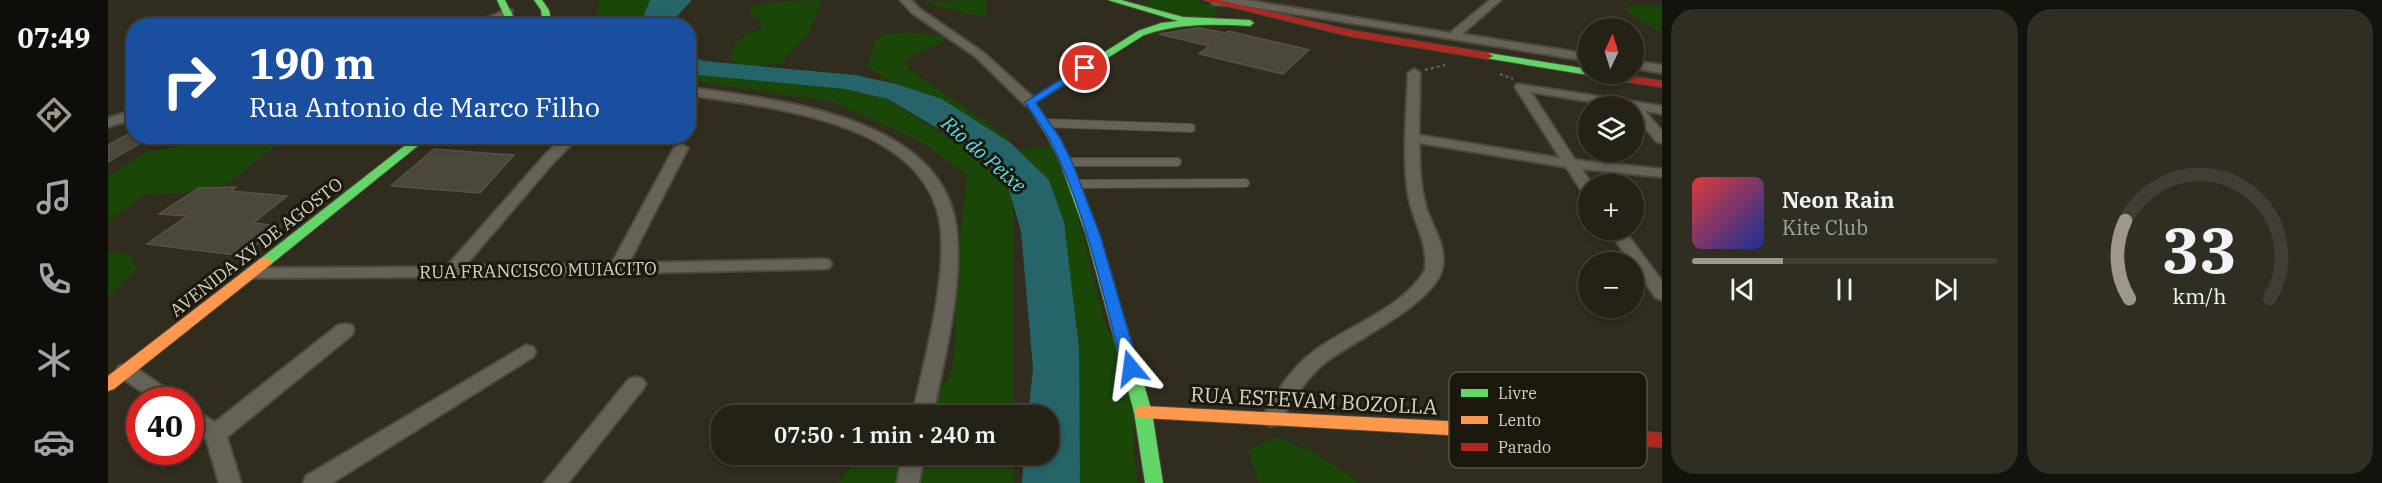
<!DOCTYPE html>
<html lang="pt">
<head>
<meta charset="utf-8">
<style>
	:root { --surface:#242116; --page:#302e23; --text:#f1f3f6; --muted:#a3a3a1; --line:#413e35; --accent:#9d988a }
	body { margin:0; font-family:"IBM Plex Serif",serif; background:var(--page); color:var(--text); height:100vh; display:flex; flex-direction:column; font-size:22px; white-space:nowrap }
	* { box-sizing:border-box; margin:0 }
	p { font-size:20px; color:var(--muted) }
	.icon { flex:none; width:33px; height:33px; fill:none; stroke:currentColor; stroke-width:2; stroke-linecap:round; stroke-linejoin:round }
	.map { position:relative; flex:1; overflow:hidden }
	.panel { display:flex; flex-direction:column; gap:9px; padding:9px; background:#14120c; width:720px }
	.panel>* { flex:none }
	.top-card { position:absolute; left:18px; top:18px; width:570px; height:126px; border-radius:24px; box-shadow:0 3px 9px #0003,0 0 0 2px var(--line); background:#1a4fa0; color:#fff; overflow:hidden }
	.needle { width:39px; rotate:4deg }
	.controls { position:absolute; left:1470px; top:18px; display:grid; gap:12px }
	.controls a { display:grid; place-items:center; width:66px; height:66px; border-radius:50%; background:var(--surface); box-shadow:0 3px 9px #0003,0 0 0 2px var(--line); font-size:30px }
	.speed { position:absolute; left:18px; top:387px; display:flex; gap:12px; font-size:30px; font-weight:700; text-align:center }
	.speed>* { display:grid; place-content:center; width:78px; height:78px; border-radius:50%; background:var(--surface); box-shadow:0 3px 9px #0003,0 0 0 2px var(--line); line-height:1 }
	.speed .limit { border:9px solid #d22; background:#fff; color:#111 }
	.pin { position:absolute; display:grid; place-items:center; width:51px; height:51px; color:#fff; margin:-26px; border:3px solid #fff; border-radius:50%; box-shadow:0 2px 6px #0007 }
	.me { position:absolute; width:66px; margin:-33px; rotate:344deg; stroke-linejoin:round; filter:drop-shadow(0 0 4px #0008) }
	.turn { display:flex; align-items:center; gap:21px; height:126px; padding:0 24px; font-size:27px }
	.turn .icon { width:78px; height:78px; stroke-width:2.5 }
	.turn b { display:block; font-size:42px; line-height:51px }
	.panel .card { flex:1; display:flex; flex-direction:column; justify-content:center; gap:9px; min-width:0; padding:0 21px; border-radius:24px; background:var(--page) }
	.panel .dial { align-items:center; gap:0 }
	.dial svg { height:156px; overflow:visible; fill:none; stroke:var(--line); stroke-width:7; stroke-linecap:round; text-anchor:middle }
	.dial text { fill:var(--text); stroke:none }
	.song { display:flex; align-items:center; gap:18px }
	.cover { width:72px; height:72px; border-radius:9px; background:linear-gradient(135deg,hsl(0 70% 55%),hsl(230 70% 35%)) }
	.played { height:6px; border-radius:3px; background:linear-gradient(90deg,var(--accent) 30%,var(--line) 30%) }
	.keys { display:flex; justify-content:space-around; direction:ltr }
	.panel .tiles { flex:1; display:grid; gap:9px; grid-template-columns:repeat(2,1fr) }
	.trip { position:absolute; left:603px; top:405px; width:348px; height:60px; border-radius:24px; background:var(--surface); box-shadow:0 3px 9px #0003,0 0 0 2px var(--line); font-weight:600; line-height:60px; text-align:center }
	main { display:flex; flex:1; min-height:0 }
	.tabs { display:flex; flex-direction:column; width:108px; justify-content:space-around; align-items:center; background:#0e0d09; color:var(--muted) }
	.tabs .icon { width:42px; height:42px }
	.tabs .selected { color:var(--accent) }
	.tabs b { font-size:27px; color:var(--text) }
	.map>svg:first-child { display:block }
	.green { fill:#1a4708 }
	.water { fill:#256469 }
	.building { fill:#4b473b; stroke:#565247; stroke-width:1.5 }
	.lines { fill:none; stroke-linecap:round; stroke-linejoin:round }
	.lane-casing { stroke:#4d493e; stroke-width:10 }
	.street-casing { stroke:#4d493e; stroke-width:4 }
	.fast-casing { stroke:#4d493e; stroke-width:2 }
	.slow-casing { stroke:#4d493e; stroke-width:2 }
	.jam-casing { stroke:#4d493e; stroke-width:2 }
	.path { stroke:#6c6960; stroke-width:2; stroke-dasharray:3 3; stroke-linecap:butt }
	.lane { stroke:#656258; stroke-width:8 }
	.street { fill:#656258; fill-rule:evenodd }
	.fast { fill:#63d668; fill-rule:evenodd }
	.slow { fill:#ff974d; fill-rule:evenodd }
	.jam { fill:#b3261e; fill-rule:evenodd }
	.route { fill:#1a73e8; stroke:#114b97; stroke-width:1.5 }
	.labels { text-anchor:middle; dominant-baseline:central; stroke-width:6; stroke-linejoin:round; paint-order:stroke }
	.street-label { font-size:18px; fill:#d7d2c4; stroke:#1b180d }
	.water-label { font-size:20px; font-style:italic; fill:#5ce0ed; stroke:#1b180d }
	.near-street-label { font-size:21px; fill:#d7d2c4; stroke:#1b180d }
	.key { fill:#1b180d; stroke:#535044; stroke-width:1.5 }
	.key-label { font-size:16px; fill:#d7d2c4 }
</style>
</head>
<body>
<main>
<nav class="tabs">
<b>07:49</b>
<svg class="icon selected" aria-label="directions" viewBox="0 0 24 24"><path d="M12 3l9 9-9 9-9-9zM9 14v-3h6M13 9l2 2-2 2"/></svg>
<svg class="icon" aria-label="music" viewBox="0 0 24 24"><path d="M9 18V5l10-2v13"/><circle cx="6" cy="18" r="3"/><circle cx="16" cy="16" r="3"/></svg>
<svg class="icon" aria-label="phone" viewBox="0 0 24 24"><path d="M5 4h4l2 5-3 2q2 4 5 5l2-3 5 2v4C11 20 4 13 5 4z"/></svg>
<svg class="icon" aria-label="climate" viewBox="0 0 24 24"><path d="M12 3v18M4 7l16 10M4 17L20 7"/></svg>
<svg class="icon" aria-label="car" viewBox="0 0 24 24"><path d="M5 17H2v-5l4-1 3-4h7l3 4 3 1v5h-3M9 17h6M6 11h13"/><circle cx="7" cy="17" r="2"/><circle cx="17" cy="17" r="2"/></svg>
</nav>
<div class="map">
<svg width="1554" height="483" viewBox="0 0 1554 483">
	<rect width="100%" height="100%" fill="#302c1e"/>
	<path class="green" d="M491,0h51l3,9 -15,16h-42l-3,-2 6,-15z
		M714,0l-13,33 -22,22 -4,9 -41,2 -11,-7c1,-18 13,-24 28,-29l4,-7 -16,-13c17,-10 52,-9 75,-10z
		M878,0v16l-19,-2 -44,-13z
		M1041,0h44l21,6 3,4 -5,7 -16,2 -47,-12 -2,-3z
		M1524,5h30v28l-39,-24z
		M804,33l37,4c-13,12 -32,12 -44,25l5,8 97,67 5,11 -71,-34 -74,-48 9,-26 8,-6z
		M580,72l157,17 43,10 59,38h15l51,42v236h-109l29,-18 17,-20 5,-26 2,-85 10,-91 -44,-32 -89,-41 -145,-22z
		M139,142l32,1 -50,40 -30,9 -55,3 -36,26v-45l39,-24 30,-6z
		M944,146l12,15 41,163 10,19 23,17c-4,42 -8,81 0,123h-73l-16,-303 -31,-30z
		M0,250l21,5 8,14 -29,28z
		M1169,437l39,17 37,24 4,5h-98l-11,-33z
		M750,455h156l-1,28h-174z"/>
	<path class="water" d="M542,0h42l-23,25h-32l5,-5z
		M581,55l15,6 151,14 41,9 46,15 70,45 37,36 15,42 15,126 1,135h-58l2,-28 24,-1v-38l-20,-1 5,-46 -12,-138 -14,-48 -33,-33 -86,-51 -43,-10 -156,-15z"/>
	<path class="building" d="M1090,28l28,5 2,-2 81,19 -26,24 -84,-20 10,-8 -50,-12z
		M26,131v5h19l-45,26v-17z
		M326,149l80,6 -34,38 -89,-7z
		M128,187l-5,4 56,5 -34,27 27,3 -37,30 -96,-12 40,-28 -28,-2 40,-26z"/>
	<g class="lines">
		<defs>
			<path id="lane" d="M937,123l146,5
				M959,162h110
				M967,184l170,-1"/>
			<path id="street" d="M792,0h11l9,9 64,44 51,46 1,3 -1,3h-10l-49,-48 -64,-44z
				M1104,0h34l204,33 40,-33h11l-39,34 126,20v7l-349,-56h-23l-4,-1z
				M400,9l4,1v4l-29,12h-16z
				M1526,61l28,4v8l-28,-5z
				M1306,69l6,4 -1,62 141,23 -45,-71 2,-3 145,22v8l-17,-3 17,20v12l-5,-1 -23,-27v-9h-17l-86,-14 44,68 87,9v8l-80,-8 10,15h-4v11l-5,-2 -17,-26 -147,-24c1,22 1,43 7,64 6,19 19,36 17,57 -2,37 -89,76 -117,98 -20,16 -34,39 -47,62l-7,2 -7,-2 -3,-6c13,-24 29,-50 51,-66 34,-26 91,-44 112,-82 4,-27 -13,-50 -17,-76 -6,-40 -1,-81 0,-121z
				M580,87c87,13 253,28 268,139 8,60 -12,131 -23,190h-21c12,-54 38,-146 27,-198 -20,-98 -172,-111 -251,-123z
				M26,110v9l-26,8v-9z
				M456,136h16l-27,27 -88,103 147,-3 62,-115 7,-4 7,4 -59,115 194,-4 6,1 3,4 -3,4 -6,1 -372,8 -198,1 -6,-1 -3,-4 3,-4 6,-1 193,-1 97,-110z
				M486,136h42l1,2c-8,7 -35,5 -43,-2z
				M1500,230h16l38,51v19l-6,-2 -22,-31v-5h-3z
				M237,324l7,1 2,5 -2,5 -125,102 14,46h-22l-13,-44 -16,-12v-19l25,14 123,-97z
				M418,345l7,2 3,5 -3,5 -201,126h-29l3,-7z
				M18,364l7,2 42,29 3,5h-24l-35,-24 -3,-5 3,-5z
				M528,377l7,2 3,5 -3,5 -75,94h-24l85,-104z
				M794,454h22l-5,29h-22z"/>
			<path id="fast" d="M389,0h8l13,26h-9z
				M426,0h8l7,10 3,16h-9l-2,-16z
				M1000,0h13l62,17 67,3 4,3 -4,3c-36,-2 -71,-3 -106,9l-108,68 24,35 12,24 28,73 52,177 11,71h-18l-11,-71 -48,-177 -26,-73 -12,-24 -23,-36 113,-71 23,-8 17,-2z
				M1380,53l100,16v5h4l-4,1 -103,-17v-4z
				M309,136h13l-160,129h-10l-2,-3 2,-3z"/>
			<path id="slow" d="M157,258l5,1 2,3 -2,3 -156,124 -6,2v-15l152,-117z
				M1035,406l322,16 6,2 3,5 -3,5 -6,2 -322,-18 -6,-1 -3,-5 3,-5z"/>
			<path id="jam" d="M1096,0h15l130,30 139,23 5,3 -5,3 -139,-23z
				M1483,74h22l49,7v6l-66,-10z
				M1357,422l197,11v14l-197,-11 -6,-2 -3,-5 3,-5z"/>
		</defs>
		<use href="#lane" class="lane-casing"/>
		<use href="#street" class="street-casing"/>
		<use href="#fast" class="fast-casing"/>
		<use href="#slow" class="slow-casing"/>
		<use href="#jam" class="jam-casing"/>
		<path class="path" d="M1317,70l20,-5
			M1392,74l13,5"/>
		<use href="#lane" class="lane"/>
		<use href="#street" class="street"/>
		<use href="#fast" class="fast"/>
		<use href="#slow" class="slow"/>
		<use href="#jam" class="jam"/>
	</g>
	<path class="route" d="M974,66l8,2 -54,35 24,35 12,24 28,73 39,133 -2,4h-12l-2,-4c-21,-76 -37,-157 -73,-228 -7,-13 -17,-25 -25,-38z"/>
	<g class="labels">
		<g class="street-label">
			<text transform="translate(148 247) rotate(-38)">AVENIDA XV DE AGOSTO</text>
			<text transform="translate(430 270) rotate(-1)">RUA FRANCISCO MUIACITO</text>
		</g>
		<g class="water-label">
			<text transform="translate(876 154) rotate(41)">Rio do Peixe</text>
		</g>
		<g class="near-street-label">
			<text transform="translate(1206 400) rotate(3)">RUA ESTEVAM BOZOLLA</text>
		</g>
	</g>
	<rect x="1341" y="372" width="198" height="96" rx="9" class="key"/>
	<rect x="1353" y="389" width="27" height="8" fill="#63d668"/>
	<rect x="1353" y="416" width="27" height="8" fill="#ff974d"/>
	<rect x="1353" y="443" width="27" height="8" fill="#b3261e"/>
	<g class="key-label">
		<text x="1390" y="399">Livre</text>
		<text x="1390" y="426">Lento</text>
		<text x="1390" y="453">Parado</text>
	</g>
</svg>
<div class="controls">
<a><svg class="needle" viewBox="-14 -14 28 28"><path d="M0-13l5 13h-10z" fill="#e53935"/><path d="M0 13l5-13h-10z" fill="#a3a3a1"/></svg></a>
<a><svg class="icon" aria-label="layers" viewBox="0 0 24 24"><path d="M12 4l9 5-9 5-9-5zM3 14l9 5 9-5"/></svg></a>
<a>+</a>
<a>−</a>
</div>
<div class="speed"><div class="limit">40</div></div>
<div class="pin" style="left:977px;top:68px;background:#d93025"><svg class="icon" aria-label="arrive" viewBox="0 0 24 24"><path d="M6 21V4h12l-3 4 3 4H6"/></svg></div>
<svg class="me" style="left:1023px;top:368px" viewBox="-20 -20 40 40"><path d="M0-17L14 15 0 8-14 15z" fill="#1a73e8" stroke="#fff" stroke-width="4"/></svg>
<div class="trip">07:50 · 1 min · 240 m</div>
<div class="top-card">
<div class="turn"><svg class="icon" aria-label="right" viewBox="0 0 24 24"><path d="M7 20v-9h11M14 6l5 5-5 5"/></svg><div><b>190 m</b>Rua Antonio de Marco Filho</div></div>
</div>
</div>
<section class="panel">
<div class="tiles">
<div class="card">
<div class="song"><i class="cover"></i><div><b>Neon Rain</b><p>Kite Club</p></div></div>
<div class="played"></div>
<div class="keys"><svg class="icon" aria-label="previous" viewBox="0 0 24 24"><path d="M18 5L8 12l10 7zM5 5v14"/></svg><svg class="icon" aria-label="pause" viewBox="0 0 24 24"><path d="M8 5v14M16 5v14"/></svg><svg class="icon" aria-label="next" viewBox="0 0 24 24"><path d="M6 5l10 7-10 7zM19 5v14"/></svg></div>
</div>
<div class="card dial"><svg viewBox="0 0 100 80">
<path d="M14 69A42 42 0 1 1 86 69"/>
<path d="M14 69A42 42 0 0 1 12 29" stroke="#9d988a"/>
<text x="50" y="56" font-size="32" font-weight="700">33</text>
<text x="50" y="72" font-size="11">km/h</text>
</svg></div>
</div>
</section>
</main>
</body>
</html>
